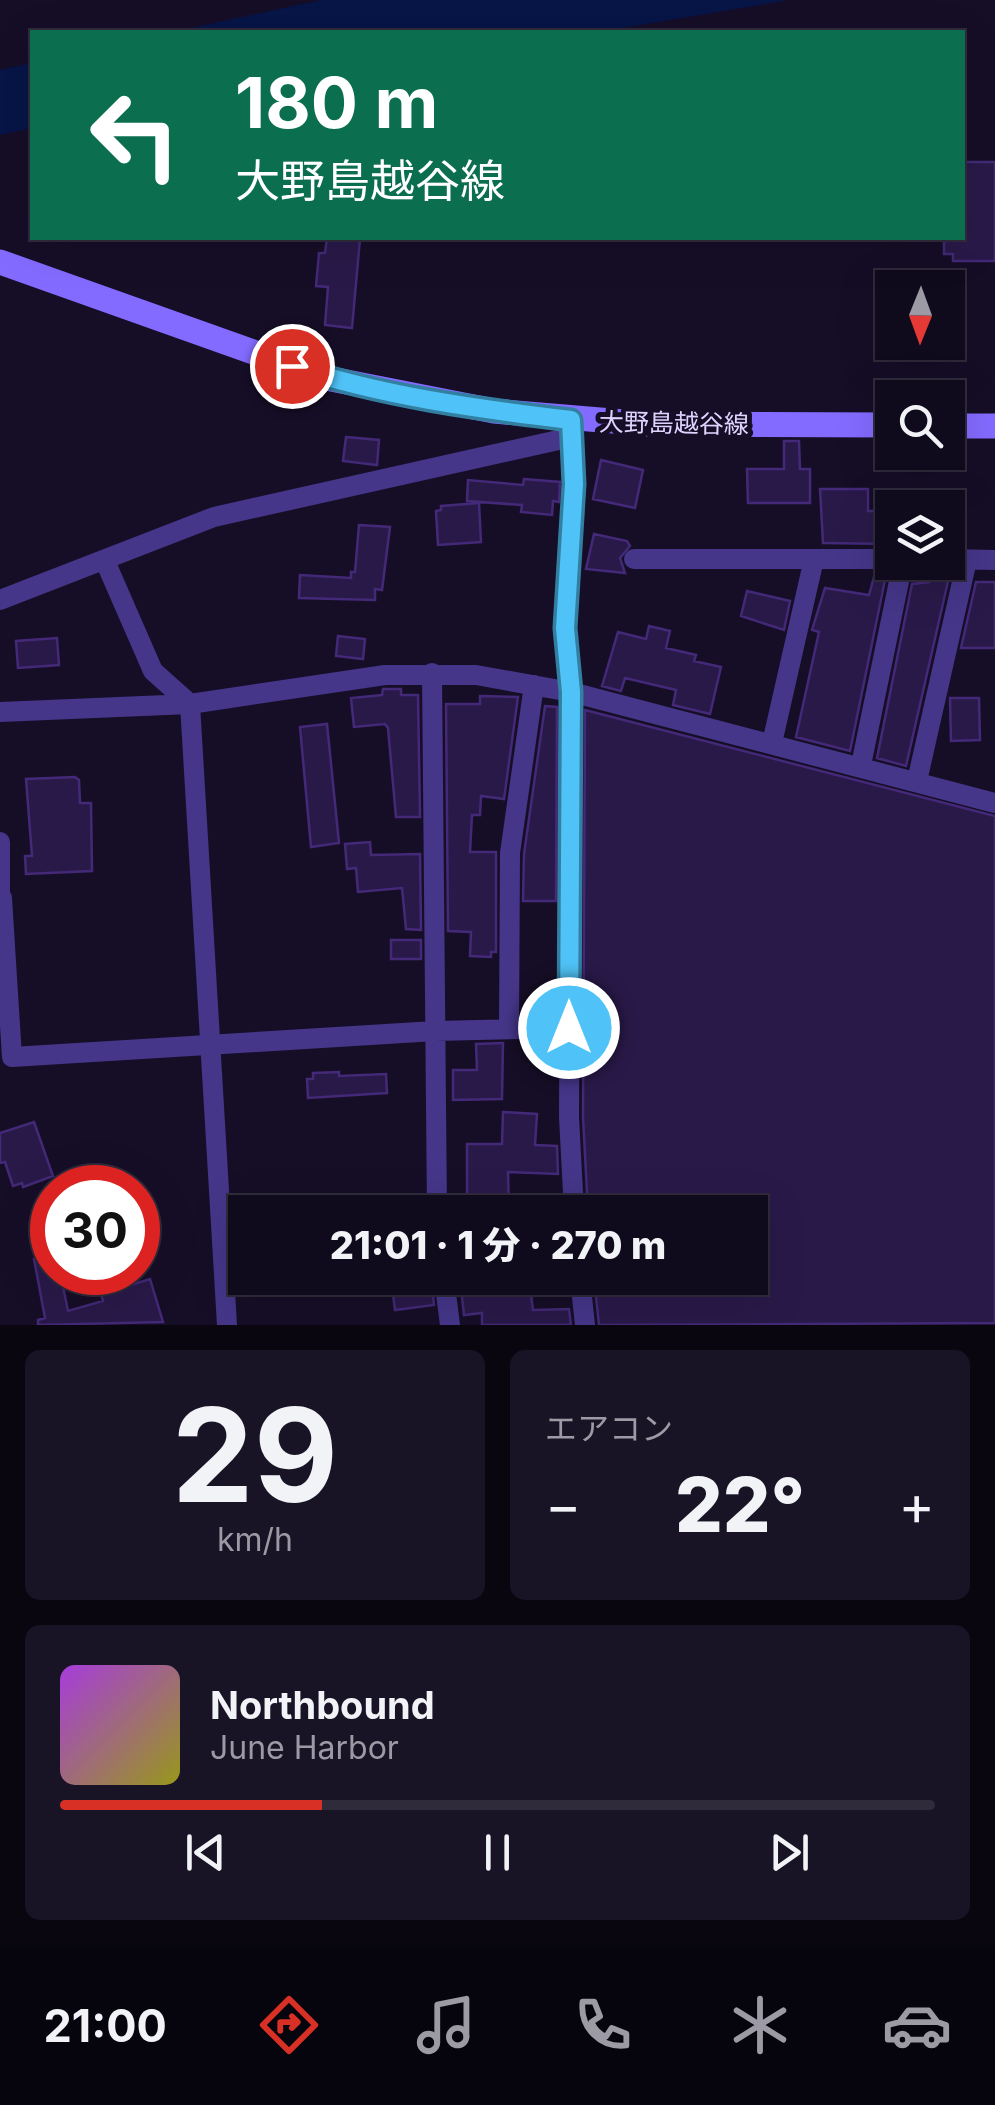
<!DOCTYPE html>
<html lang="ja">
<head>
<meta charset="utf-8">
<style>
	:root { --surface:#100a1d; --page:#191326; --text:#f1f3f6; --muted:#9c9aa4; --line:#302b3b; --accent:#d93025 }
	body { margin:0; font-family:Inter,"Noto Sans JP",sans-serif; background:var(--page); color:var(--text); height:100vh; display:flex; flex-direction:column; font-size:38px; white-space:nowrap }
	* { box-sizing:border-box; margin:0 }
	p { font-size:32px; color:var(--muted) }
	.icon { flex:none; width:55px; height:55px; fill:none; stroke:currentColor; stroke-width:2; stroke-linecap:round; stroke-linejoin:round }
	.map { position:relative; height:1325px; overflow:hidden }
	.side { display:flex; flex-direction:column; gap:25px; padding:25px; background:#090610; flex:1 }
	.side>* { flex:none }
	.banner { position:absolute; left:30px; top:30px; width:935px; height:210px; border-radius:0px; box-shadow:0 10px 40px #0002,0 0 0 2px var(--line); background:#0b6e4f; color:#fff; overflow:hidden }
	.needle { width:65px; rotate:181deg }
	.fabs { position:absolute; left:875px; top:270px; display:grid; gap:20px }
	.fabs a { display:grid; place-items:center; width:90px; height:90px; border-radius:0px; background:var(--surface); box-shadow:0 10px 40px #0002,0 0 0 2px var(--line); font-size:50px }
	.speed { position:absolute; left:30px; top:1165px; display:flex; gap:20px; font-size:50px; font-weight:700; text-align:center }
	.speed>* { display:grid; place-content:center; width:130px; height:130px; border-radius:50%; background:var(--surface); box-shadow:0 10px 40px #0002,0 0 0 2px var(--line); line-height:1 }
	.speed .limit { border:15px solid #d22; background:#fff; color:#111 }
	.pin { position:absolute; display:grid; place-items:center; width:85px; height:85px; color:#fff; margin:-42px; border:5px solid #fff; border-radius:50%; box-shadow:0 2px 10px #0007 }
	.me { position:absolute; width:110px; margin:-55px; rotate:0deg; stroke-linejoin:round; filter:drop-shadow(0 0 8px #0008) }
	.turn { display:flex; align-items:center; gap:35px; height:210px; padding:0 40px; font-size:45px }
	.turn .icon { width:130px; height:130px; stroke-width:2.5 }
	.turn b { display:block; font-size:70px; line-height:85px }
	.big { font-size:75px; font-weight:800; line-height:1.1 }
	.side .tile { flex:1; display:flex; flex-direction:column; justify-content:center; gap:15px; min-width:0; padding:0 35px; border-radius:15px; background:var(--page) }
	.side .dial { align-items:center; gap:0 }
	.dial b { font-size:130px; line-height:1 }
	.song { display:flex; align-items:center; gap:30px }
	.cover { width:120px; height:120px; border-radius:15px; background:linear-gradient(135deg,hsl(280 70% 55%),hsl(60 70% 35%)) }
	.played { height:10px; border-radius:5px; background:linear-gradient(90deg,var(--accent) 30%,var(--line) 30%) }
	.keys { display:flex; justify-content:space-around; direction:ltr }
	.heat { display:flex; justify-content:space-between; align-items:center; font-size:55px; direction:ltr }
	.side .tiles { flex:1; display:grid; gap:25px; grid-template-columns:1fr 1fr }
	.tile:last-child { grid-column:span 2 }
	.trip { position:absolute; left:228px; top:1195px; width:540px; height:100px; border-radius:0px; background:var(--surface); box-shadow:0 10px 40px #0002,0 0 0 2px var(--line); font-weight:800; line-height:100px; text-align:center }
	.tab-bar { display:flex; height:160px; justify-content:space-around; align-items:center; background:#06040c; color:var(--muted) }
	.tab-bar .icon { width:70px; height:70px }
	.tab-bar .on { color:var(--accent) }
	.tab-bar b { font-size:45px; color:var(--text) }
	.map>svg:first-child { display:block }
	.water { fill:#071547 }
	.building { fill:#291949; stroke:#432977; stroke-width:2.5 }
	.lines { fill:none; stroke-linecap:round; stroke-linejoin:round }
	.street { stroke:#453689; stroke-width:20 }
	.secondary { stroke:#836bff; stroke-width:25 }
	.route-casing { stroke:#337fa1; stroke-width:25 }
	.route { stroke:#4fc3f7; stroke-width:18 }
	.labels { text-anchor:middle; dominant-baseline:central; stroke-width:10; stroke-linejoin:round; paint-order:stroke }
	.street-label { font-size:25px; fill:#dfd4ff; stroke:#160e27 }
</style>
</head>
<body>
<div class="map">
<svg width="995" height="1325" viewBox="0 0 995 1325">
	<rect width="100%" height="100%" fill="#160e27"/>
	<path class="water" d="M321,0h468l-190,32h-427z
		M32,63v65l-32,7v-65z"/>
	<path class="building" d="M962,162h33v99h-42v-7h-9v-16h18z
		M327,238l33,1 -8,89 -27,-3 3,-38 -12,-1 3,-33h6z
		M346,437l33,3 -2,25 -34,-4z
		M784,441h15l1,28h10v34h-62l-1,-34h37z
		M601,460l42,10 -8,38 -42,-9z
		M524,479l36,3 -1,20 -6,-1 -1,14 -31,-3 1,-7 -55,-4 1,-21 55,5z
		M820,489h48v22h24v33l-69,-1z
		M479,503l2,39 -43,3 -2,-34 5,-1v-4z
		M359,525l31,2 -8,63 -7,-1v11l-76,-2 1,-23 51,3v-6h4z
		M594,534l33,7 3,5 -10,12 5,15 -39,-4z
		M930,573l19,4 -43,189 -29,-8 35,-174 17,-2z
		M874,577l11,3 -35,171 -54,-14 23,-105 -7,-2 13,-42 44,7z
		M976,582h19v66h-34z
		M747,591l43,10 -6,29 -43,-14z
		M649,626l21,5 -4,17 30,7 -2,6 27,6 -11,47 -37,-9 3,-15 -51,-12 -4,13 -19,-5 16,-54 28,7z
		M338,636l27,3 -2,20 -27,-3z
		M57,638l2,27 -41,3 -2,-27z
		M383,689h18v6h17l2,122h-24l-8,-89 -3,-4 -31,3 -3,-29 31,-3z
		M480,696l38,1 -14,102 -23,-3 -1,19h-8l-2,37h26v100h-5v5l-21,-1 1,-24 -23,-1 -2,-227h34z
		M950,698h29l1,42 -29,1z
		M545,706l12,1 -1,194h-33l1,-47z
		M585,710l410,106v507l-396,2 -5,-47h156v-66h-162l-5,-95z
		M327,724l12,119 -28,4 -11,-120z
		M75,777l4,3 1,23h11l1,68 -66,3 -1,-18h7l-6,-77z
		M370,842l1,13 49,-1 1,76 -15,-1 -4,-41 -44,4 -2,-24 -9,1 -2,-25z
		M391,940h30v19h-30z
		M503,1043l-1,56 -49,1v-30h24l-1,-26z
		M339,1072v4l47,-2 1,19 -79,5 -1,-19h6v-6z
		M503,1112l34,2 -2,31 22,1 1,28 -50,-2 1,40h-42v-68h35z
		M34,1122l19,54 -30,11 -1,-4 -9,3 -8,-24 -5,1v-30z
		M52,1256v16h8l8,39 35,-10 -2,-7 49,-15 13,43 -125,3v-5l7,-2 -11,-59z
		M391,1278h40l3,27 -39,5z
		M529,1279l4,31 36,-1 2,16h-89v-12l-18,2 -3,-27z"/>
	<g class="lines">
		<path class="street" d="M572,437l2,47 -9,144 6,64 -2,425 5,95
			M634,559h258
			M948,559l47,1
			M105,561l48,110 37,33 37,621
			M0,600l214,-83 358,-80 -1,-10
			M432,673l5,539
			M0,712l190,-8 195,-29h91l95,17 424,111
			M772,743l42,-184
			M861,765l42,-203
			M917,781l50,-221
			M0,842v56
			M2,898l10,159 423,-26 134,-3
			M509,1029l1,-176 24,-168
			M444,1278l6,47
			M580,1278l5,47"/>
		<path class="secondary" d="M0,262l326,116 168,33 154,13 244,1
			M948,426h47"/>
	</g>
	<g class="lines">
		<defs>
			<path id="route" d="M292,366c89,30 186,43 279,54l3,64 -9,144 6,64 -2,336"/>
		</defs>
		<use href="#route" class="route-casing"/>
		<use href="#route" class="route"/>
	</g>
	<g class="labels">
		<g class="street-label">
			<text transform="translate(674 423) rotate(1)">大野島越谷線</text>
		</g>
	</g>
</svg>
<div class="fabs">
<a><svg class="needle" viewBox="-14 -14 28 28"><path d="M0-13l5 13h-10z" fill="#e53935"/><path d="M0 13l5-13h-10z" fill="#9c9aa4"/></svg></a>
<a><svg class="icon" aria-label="search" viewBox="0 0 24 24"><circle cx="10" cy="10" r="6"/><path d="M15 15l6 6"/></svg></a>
<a><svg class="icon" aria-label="layers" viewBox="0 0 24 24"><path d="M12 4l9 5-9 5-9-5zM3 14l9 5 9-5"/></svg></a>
</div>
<div class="speed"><div class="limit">30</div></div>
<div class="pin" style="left:292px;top:366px;background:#d93025"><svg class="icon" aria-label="arrive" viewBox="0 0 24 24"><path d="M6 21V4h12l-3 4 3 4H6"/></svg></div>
<svg class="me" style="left:569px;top:1028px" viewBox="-20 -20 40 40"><circle r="17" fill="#4fc3f7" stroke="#fff" stroke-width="3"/><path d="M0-11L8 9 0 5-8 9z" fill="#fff"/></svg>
<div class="trip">21:01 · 1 分 · 270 m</div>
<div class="banner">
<div class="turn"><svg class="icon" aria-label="left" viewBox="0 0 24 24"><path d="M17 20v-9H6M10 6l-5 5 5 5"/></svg><div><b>180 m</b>大野島越谷線</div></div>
</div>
</div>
<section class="side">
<div class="tiles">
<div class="tile dial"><b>29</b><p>km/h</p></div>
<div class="tile"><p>エアコン</p>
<div class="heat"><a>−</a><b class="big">22°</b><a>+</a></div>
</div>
<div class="tile">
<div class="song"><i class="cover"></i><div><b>Northbound</b><p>June Harbor</p></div></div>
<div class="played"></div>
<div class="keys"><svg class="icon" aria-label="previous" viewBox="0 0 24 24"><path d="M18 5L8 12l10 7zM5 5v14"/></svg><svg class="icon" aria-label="pause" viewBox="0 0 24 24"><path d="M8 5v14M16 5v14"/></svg><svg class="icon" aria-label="next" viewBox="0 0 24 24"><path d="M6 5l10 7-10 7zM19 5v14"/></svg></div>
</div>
</div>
</section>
<nav class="tab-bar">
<b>21:00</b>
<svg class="icon on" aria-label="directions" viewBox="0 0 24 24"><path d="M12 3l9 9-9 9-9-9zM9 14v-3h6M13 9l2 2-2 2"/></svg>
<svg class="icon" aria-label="music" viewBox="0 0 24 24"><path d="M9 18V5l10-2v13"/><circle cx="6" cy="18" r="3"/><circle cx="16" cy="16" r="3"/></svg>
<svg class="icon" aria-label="phone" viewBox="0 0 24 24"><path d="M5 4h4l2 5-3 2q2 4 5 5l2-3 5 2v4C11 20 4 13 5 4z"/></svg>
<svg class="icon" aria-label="climate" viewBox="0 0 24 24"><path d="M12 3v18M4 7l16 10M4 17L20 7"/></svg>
<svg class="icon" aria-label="car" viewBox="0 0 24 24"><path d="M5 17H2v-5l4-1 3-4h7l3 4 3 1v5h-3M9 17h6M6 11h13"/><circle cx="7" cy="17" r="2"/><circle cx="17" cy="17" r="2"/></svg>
</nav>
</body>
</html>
